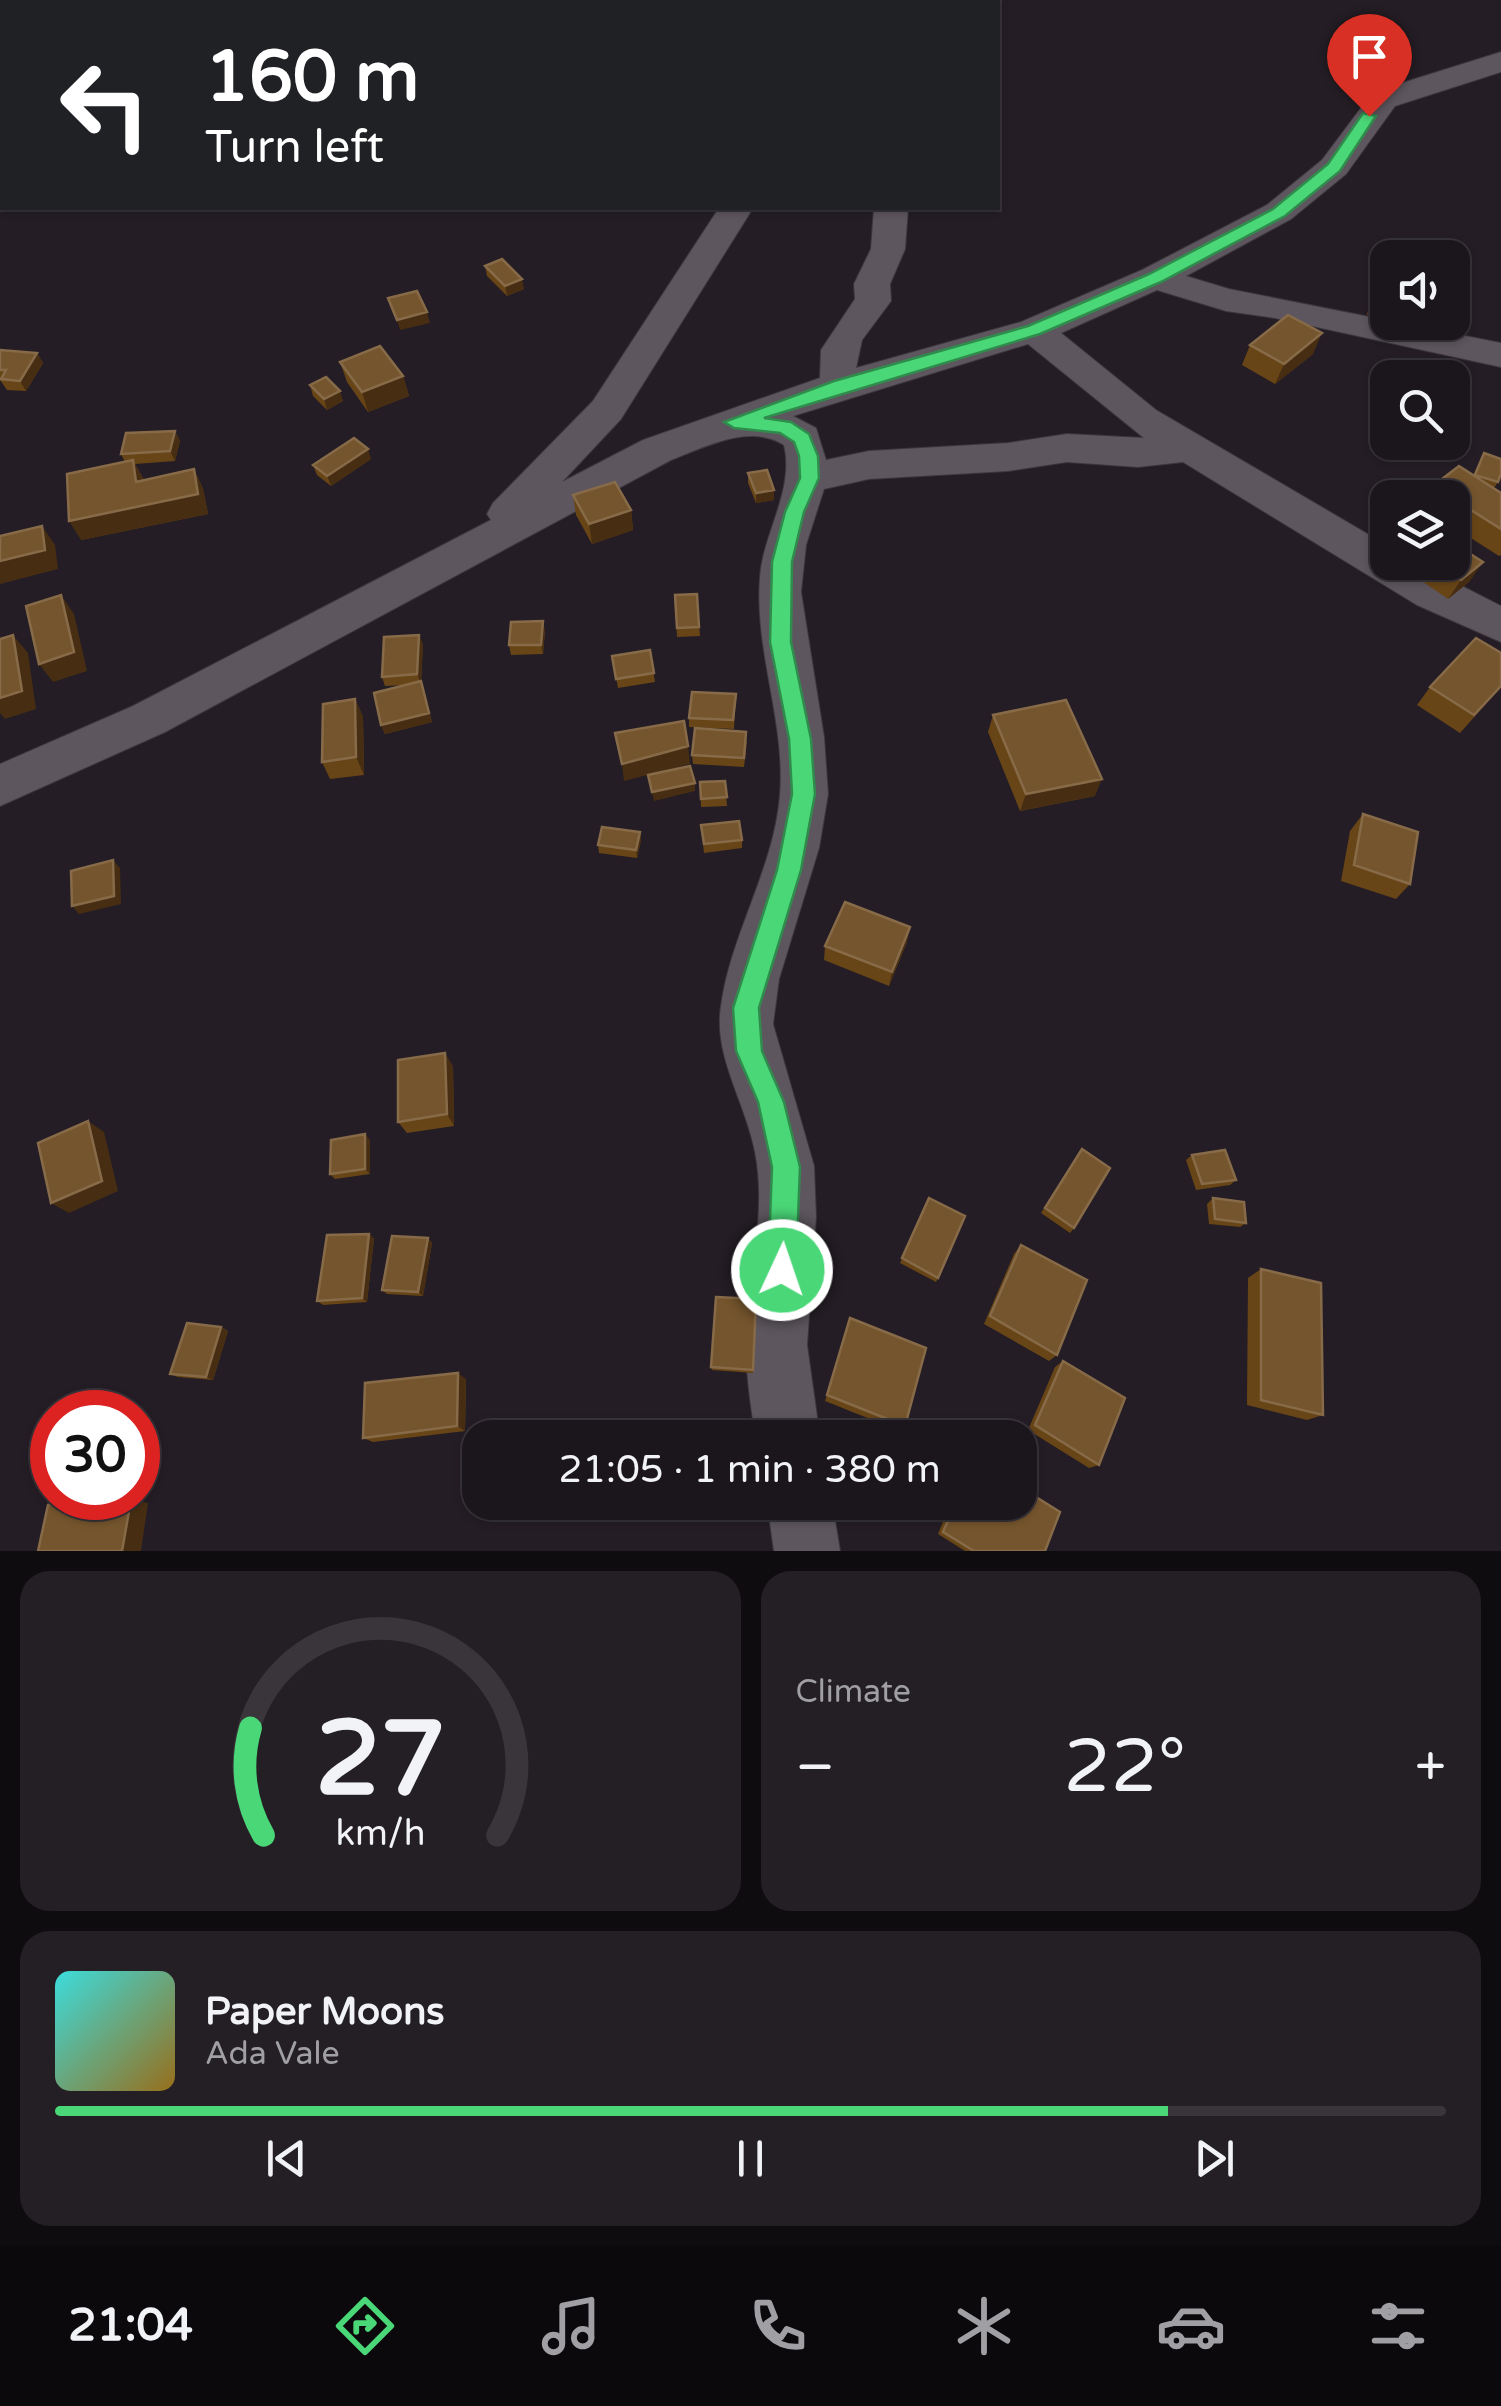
<!DOCTYPE html>
<html lang="en">
<head>
<meta charset="utf-8">
<style>
	:root { --surface:#1b161c; --page:#241f25; --text:#f1f3f6; --muted:#a09fa3; --line:#39353b; --accent:#4ad777 }
	body { margin:0; font-family:"Varela Round",sans-serif; background:var(--page); color:var(--text); height:100vh; display:flex; flex-direction:column; font-size:38px; white-space:nowrap }
	* { box-sizing:border-box; margin:0 }
	p { font-size:32px; color:var(--muted) }
	.icon { flex:none; width:55px; height:55px; fill:none; stroke:currentColor; stroke-width:2; stroke-linecap:round; stroke-linejoin:round }
	.map { position:relative; height:1551px; overflow:hidden }
	.panel { display:flex; flex-direction:column; gap:20px; padding:20px; background:#0f0c0f; flex:1 }
	.panel>* { flex:none }
	.banner { position:absolute; left:0px; top:0px; width:1000px; height:210px; box-shadow:0 2px 8px #0004,0 0 0 2px var(--line); background:#202124; color:#fff; overflow:hidden }
	.fabs { position:absolute; left:1370px; top:240px; display:grid; gap:20px }
	.fabs a { display:grid; place-items:center; width:100px; height:100px; border-radius:20px; background:var(--surface); box-shadow:0 2px 8px #0004,0 0 0 2px var(--line); font-size:50px }
	.speed { position:absolute; left:30px; top:1390px; display:flex; gap:20px; font-size:50px; font-weight:700; text-align:center }
	.speed>* { display:grid; place-content:center; width:130px; height:130px; border-radius:50%; background:var(--surface); box-shadow:0 2px 8px #0004,0 0 0 2px var(--line); line-height:1 }
	.speed .limit { border:15px solid #d22; background:#fff; color:#111 }
	.pin { position:absolute; display:grid; place-items:center; width:85px; height:85px; color:#fff; margin:-102px -42px; border-radius:50% 50% 50% 0; rotate:-45deg; box-shadow:0 0 10px #0007 }
	.pin .icon { rotate:45deg }
	.me { position:absolute; width:110px; margin:-55px; rotate:3deg; stroke-linejoin:round; filter:drop-shadow(0 0 8px #0008) }
	.turn { display:flex; align-items:center; gap:35px; height:210px; padding:0 40px; font-size:45px }
	.turn .icon { width:130px; height:130px; stroke-width:2.5 }
	.turn b { display:block; font-size:70px; line-height:85px }
	.big { font-size:75px; font-weight:600; line-height:1.1 }
	.panel .widget { flex:1; display:flex; flex-direction:column; justify-content:center; gap:15px; min-width:0; padding:0 35px; border-radius:30px; background:var(--page) }
	.panel .dial { align-items:center; gap:0 }
	.dial svg { height:260px; overflow:visible; fill:none; stroke:var(--line); stroke-width:7; stroke-linecap:round; text-anchor:middle }
	.dial text { fill:var(--text); stroke:none }
	.song { display:flex; align-items:center; gap:30px }
	.cover { width:120px; height:120px; border-radius:15px; background:linear-gradient(135deg,hsl(180 70% 55%),hsl(40 70% 35%)) }
	.played { height:10px; border-radius:5px; background:linear-gradient(90deg,var(--accent) 80%,var(--line) 80%) }
	.keys { display:flex; justify-content:space-around; direction:ltr }
	.heat { display:flex; justify-content:space-between; align-items:center; font-size:55px; direction:ltr }
	.panel .tiles { flex:1; display:grid; gap:20px; grid-template-columns:1fr 1fr }
	.widget:last-child { grid-column:span 2 }
	.trip { position:absolute; left:462px; top:1420px; width:575px; height:100px; border-radius:30px; background:var(--surface); box-shadow:0 2px 8px #0004,0 0 0 2px var(--line); font-weight:600; line-height:100px; text-align:center }
	.menu { display:flex; height:160px; justify-content:space-around; align-items:center; background:#0b090b; color:var(--muted) }
	.menu .icon { width:70px; height:70px }
	.menu .selected { color:var(--accent) }
	.menu b { font-size:45px; color:var(--text) }
	.map>svg:first-child { display:block }
	.lines { fill:none; stroke-linecap:round; stroke-linejoin:round }
	.street-casing { stroke:#3c373d; stroke-width:2 }
	.street { fill:#5d565e; fill-rule:evenodd }
	.wall { fill:#684516 }
	.shaded-wall { fill:#472e13 }
	.building { fill:#75552d; stroke:#876b49; stroke-width:2.5 }
	.route { fill:#4ad777; stroke:#308c4d; stroke-width:2.5 }
</style>
</head>
<body>
<div class="map">
<svg width="1501" height="1551" viewBox="0 0 1501 1551">
	<rect width="100%" height="100%" fill="#241d25"/>
	<g class="lines">
		<defs>
			<path id="street" d="M866,0h28v2h-28z
				M1501,52v20l-106,34 -49,68 -55,45 -105,57 43,13 272,54v24l-226,-49 -49,-7 -69,-21 -96,43 95,77 232,136v16h27l86,44v36l-84,-37 -234,-143 -45,5 -71,-5 -59,9 -139,8 -45,10 -18,56 -5,47 23,145 4,57 -9,54 -40,131 -6,45 41,142 2,51 -9,128 13,93h-64c-7,-41 -12,-79 -9,-121 5,-54 19,-111 8,-165 -9,-49 -42,-96 -34,-146 10,-73 53,-137 59,-211 6,-73 -26,-144 -20,-218 3,-44 35,-87 24,-132 -35,-22 -78,2 -113,15l-506,272 -165,74v-42l133,-58 358,-186 -4,-6 6,-11 100,-102 126,-193h34l-132,211 -59,63 81,-42 177,-62 1,-28 34,-51 -1,-15 17,-35 3,-41h34l-3,41 -15,35 1,17 -29,39 -6,28 165,-46 121,-52 125,-65 55,-45 51,-68zM1028,344l116,94 -77,-4 -59,9 -139,8 -43,9 -10,-32 -23,-12z
				M767,1502h65l8,49h-66z"/>
		</defs>
		<use href="#street" class="street-casing"/>
		<use href="#street" class="street"/>
	</g>
	<path class="wall" d="M485,266l39,23 -17,7 -20,-20z
		M1381,276l7,2v41l-21,-4 4,-18z
		M1401,322h41l-4,9z
		M1250,345l63,9 -38,30 -33,-19z
		M0,350l37,3 6,10 -17,28 -19,-1 -7,-10z
		M340,362l63,14 6,20 -41,16 -21,-30z
		M310,385l33,16 -16,9 -14,-14z
		M175,431l5,10 -5,20 -40,3 9,16 50,-11 9,20 5,25 -127,26 44,-78 -4,-8z
		M1484,453l14,29 -4,6 7,5v62l-2,1 -47,-30v-28h-26l7,-12 40,-11z
		M371,459l-40,27 -14,-11 -4,-10z
		M748,473l26,27 -18,3 -8,-20z
		M573,495l58,15 2,20 -41,14 -16,-29z
		M1388,523v35l-18,-11 12,-20z
		M1394,562h58l18,19 -22,18z
		M697,594l3,42 -23,1 -2,-42z
		M545,631l-2,23 -32,1 -2,-10z
		M423,644l-2,37 11,41 -47,12 -4,-9 26,-40 -22,1 -3,-9z
		M650,650l5,32 -37,6 -6,-32z
		M1501,653v34l-41,46 -43,-28 13,-18z
		M736,694l-2,35 -45,-2v-9z
		M355,699l8,18 1,58 -34,4 -8,-17z
		M993,715l102,81 -75,15 -32,-79z
		M747,741l-3,26 -51,-3 -1,-9z
		M725,781l2,25 -26,1 -1,-25z
		M1363,814l47,70 -14,15 -55,-18 9,-50z
		M701,825l41,15v8l-38,5z
		M640,832l1,8 -4,18 -38,-5 -1,-8z
		M907,942l-18,44 -65,-26 1,-14z
		M453,1066l1,60 -47,7 -9,-11z
		M370,1140v34l-35,5 -5,-5z
		M1082,1149l-8,79 -4,5 -29,-20z
		M1192,1155l44,25 -6,5 -34,5 -10,-30z
		M929,1198l9,80 -2,4 -36,-19z
		M1213,1198l33,25 -6,4 -31,-3 -2,-20z
		M374,1238l-7,64 -44,3 -6,-4z
		M428,1238l4,5 -9,53 -36,-2 -5,-4z
		M1021,1245l36,110 -8,6 -65,-37 30,-70z
		M1261,1269l62,146 -16,5 -60,-15 1,-127z
		M756,1299l-3,74 -41,-3 -1,-3z
		M850,1318l55,108 -5,5 -75,-30z
		M221,1327l7,4 -15,49 -35,-3 -8,-3z
		M1063,1361l36,104 -10,3 -61,-38 27,-63z
		M466,1379l-1,52 -92,11 -10,-4z
		M951,1502h69l25,49h-80l-27,-17z"/>
	<path class="shaded-wall" d="M522,279l2,10 -17,7 -2,-10z
		M427,312l3,11 -30,7 -3,-10z
		M1322,333l-9,21 -38,30 9,-20z
		M37,353l6,10 -17,28 -6,-10z
		M403,376l6,20 -41,16 -6,-20z
		M340,391l3,10 -16,9 -3,-11z
		M175,431l5,10 -5,20 -5,-10z
		M368,449l3,10 -40,27 -4,-10z
		M133,460l11,20 -8,2z
		M194,469l9,20 5,25 -127,26 -12,-19z
		M774,490v10l-18,3v-10z
		M631,510l2,20 -41,14 -3,-20z
		M42,526l13,19 3,24 -58,15v-23z
		M1483,562l-13,19 -22,18 13,-19z
		M61,595l13,19 13,57 -34,11 -14,-18z
		M543,621l2,10 -2,23 -2,-9z
		M13,635l15,18 8,56 -31,10 -5,-6v-15z
		M419,635l4,9 -2,40 -4,-10z
		M421,681l11,41 -47,12 -4,-9z
		M355,699l8,18 1,58 -8,-18z
		M688,746l2,18 -66,17 -2,-17z
		M1102,779l-7,17 -75,15 6,-17z
		M695,783v8l-41,10 -2,-9z
		M640,832l1,8 -4,18 -1,-8z
		M113,860l7,8 1,36 -42,10 -7,-8z
		M910,927l-3,15 -18,44 3,-14z
		M445,1053l8,13 1,60 -7,-12z
		M88,1121l16,11 14,59 -49,22 -18,-10z
		M365,1134l5,6v34l-5,-5z
		M369,1234l5,4 -7,64 -5,-4z
		M428,1238l4,5 -9,53 -5,-4z
		M221,1327l7,4 -15,49 -7,-3z
		M458,1373l8,6 -1,52 -8,-5z
		M131,1500l17,3 -7,48h-19z"/>
	<path class="building" d="M502,259l20,20 -17,7 -20,-20z
		M1381,276l7,2v18l-11,-2z
		M1452,276l10,3 -5,11 -5,-2z
		M417,291l10,21 -30,8 -9,-22z
		M1288,315l34,18 -38,31 -34,-19z
		M380,346l23,30 -41,16 -22,-30z
		M0,350l37,3 -17,28 -19,-2 5,-9h-6z
		M326,377l14,14 -16,8 -14,-14z
		M175,431l-5,20 -49,3 5,-21z
		M354,438l14,11 -41,27 -14,-11z
		M1484,453l17,6v15l-3,8 -23,-7z
		M133,460l3,22 58,-13 4,25 -129,27 -2,-47z
		M1459,466l42,27v36l-68,-43z
		M767,470l7,20 -18,3 -8,-20z
		M615,482l16,28 -42,14 -16,-29z
		M42,526l3,24 -45,11v-25z
		M1452,542l31,20 -22,18 -26,-18h17z
		M697,594l2,33 -22,1 -2,-33z
		M61,595l13,57 -35,12 -13,-58z
		M543,621l-2,24h-32l2,-23z
		M13,635l9,56 -22,7v-59z
		M419,635l-2,39 -35,3 2,-40z
		M1476,638l25,15v33l-27,29 -44,-28z
		M650,650l4,23 -38,6 -4,-23z
		M421,681l8,32 -48,12 -7,-32z
		M692,692l44,2 -3,26 -44,-2z
		M355,699l1,58 -34,5 1,-58z
		M1066,700l36,79 -76,15 -33,-79z
		M684,721l4,25 -66,18 -7,-31z
		M695,728l51,4 -2,26 -52,-3z
		M690,766l5,17 -43,9 -4,-17z
		M725,781l2,16 -26,2 -1,-17z
		M1363,814l55,18 -8,52 -56,-19z
		M739,821l3,19 -38,4 -3,-19z
		M602,827l38,5 -4,18 -38,-5z
		M113,860l1,36 -42,10 -1,-35z
		M845,902l65,25 -18,45 -67,-26z
		M445,1053l2,61 -49,8v-62z
		M88,1121l14,60 -51,22 -13,-60z
		M365,1134v35l-35,5 1,-34z
		M1082,1149l28,19 -36,60 -29,-20z
		M1225,1150l11,30 -34,4 -10,-29z
		M929,1198l36,18 -27,62 -36,-20z
		M1213,1198l31,4 2,21 -31,-4z
		M369,1234l-7,64 -45,3 10,-66z
		M392,1236l36,2 -10,54 -36,-2z
		M1021,1245l66,35 -30,75 -67,-39z
		M1261,1269l60,14 2,132 -62,-15z
		M716,1297l40,2 -3,71 -42,-3z
		M850,1318l76,30 -21,78 -78,-31z
		M187,1323l34,4 -15,50 -36,-3z
		M1063,1361l62,37 -26,67 -64,-40z
		M458,1373l-1,53 -94,12 2,-55z
		M1020,1487l40,25 -15,39h-71l-31,-19 13,-30h64z
		M131,1500l-9,51h-84l10,-46z"/>
	<path class="route" d="M1363,113l13,3 -36,55 -55,45 -124,66 -121,52 -276,84 27,4 18,12 9,22 1,22 -15,34 -12,50 -1,80 20,97 4,55 -14,76 -42,138 3,43 22,51 16,65 -4,103 -4,10 -10,4 -10,-4 -4,-10 4,-103 -14,-65 -22,-51 -3,-43 44,-138 15,-76 -3,-55 -19,-97 2,-80 13,-50 15,-34 -1,-22 -5,-14 -14,-9 -46,-5 -10,-6 110,-41 194,-55 121,-52 124,-65 55,-45z"/>
</svg>
<div class="fabs">
<a><svg class="icon" aria-label="sound" viewBox="0 0 24 24"><path d="M4 9h4l5-4v14l-5-4H4zM17 9q2 3 0 6"/></svg></a>
<a><svg class="icon" aria-label="search" viewBox="0 0 24 24"><circle cx="10" cy="10" r="6"/><path d="M15 15l6 6"/></svg></a>
<a><svg class="icon" aria-label="layers" viewBox="0 0 24 24"><path d="M12 4l9 5-9 5-9-5zM3 14l9 5 9-5"/></svg></a>
</div>
<div class="speed"><div class="limit">30</div></div>
<div class="pin" style="left:1369px;top:116px;background:#d93025"><svg class="icon" aria-label="arrive" viewBox="0 0 24 24"><path d="M6 21V4h12l-3 4 3 4H6"/></svg></div>
<svg class="me" style="left:782px;top:1270px" viewBox="-20 -20 40 40"><circle r="17" fill="#4ad777" stroke="#fff" stroke-width="3"/><path d="M0-11L8 9 0 5-8 9z" fill="#fff"/></svg>
<div class="trip">21:05 · 1 min · 380 m</div>
<div class="banner">
<div class="turn"><svg class="icon" aria-label="left" viewBox="0 0 24 24"><path d="M17 20v-9H6M10 6l-5 5 5 5"/></svg><div><b>160 m</b>Turn left</div></div>
</div>
</div>
<section class="panel">
<div class="tiles">
<div class="widget dial"><svg viewBox="0 0 100 80">
<path d="M14 69A42 42 0 1 1 86 69"/>
<path d="M14 69A42 42 0 0 1 10 36" stroke="#4ad777"/>
<text x="50" y="56" font-size="32" font-weight="700">27</text>
<text x="50" y="72" font-size="11">km/h</text>
</svg></div>
<div class="widget"><p>Climate</p>
<div class="heat"><a>−</a><b class="big">22°</b><a>+</a></div>
</div>
<div class="widget">
<div class="song"><i class="cover"></i><div><b>Paper Moons</b><p>Ada Vale</p></div></div>
<div class="played"></div>
<div class="keys"><svg class="icon" aria-label="previous" viewBox="0 0 24 24"><path d="M18 5L8 12l10 7zM5 5v14"/></svg><svg class="icon" aria-label="pause" viewBox="0 0 24 24"><path d="M8 5v14M16 5v14"/></svg><svg class="icon" aria-label="next" viewBox="0 0 24 24"><path d="M6 5l10 7-10 7zM19 5v14"/></svg></div>
</div>
</div>
</section>
<nav class="menu">
<b>21:04</b>
<svg class="icon selected" aria-label="directions" viewBox="0 0 24 24"><path d="M12 3l9 9-9 9-9-9zM9 14v-3h6M13 9l2 2-2 2"/></svg>
<svg class="icon" aria-label="music" viewBox="0 0 24 24"><path d="M9 18V5l10-2v13"/><circle cx="6" cy="18" r="3"/><circle cx="16" cy="16" r="3"/></svg>
<svg class="icon" aria-label="phone" viewBox="0 0 24 24"><path d="M5 4h4l2 5-3 2q2 4 5 5l2-3 5 2v4C11 20 4 13 5 4z"/></svg>
<svg class="icon" aria-label="climate" viewBox="0 0 24 24"><path d="M12 3v18M4 7l16 10M4 17L20 7"/></svg>
<svg class="icon" aria-label="car" viewBox="0 0 24 24"><path d="M5 17H2v-5l4-1 3-4h7l3 4 3 1v5h-3M9 17h6M6 11h13"/><circle cx="7" cy="17" r="2"/><circle cx="17" cy="17" r="2"/></svg>
<svg class="icon" aria-label="filters" viewBox="0 0 24 24"><path d="M4 7h16M4 17h16"/><circle cx="9" cy="7" r="2"/><circle cx="15" cy="17" r="2"/></svg>
</nav>
</body>
</html>
